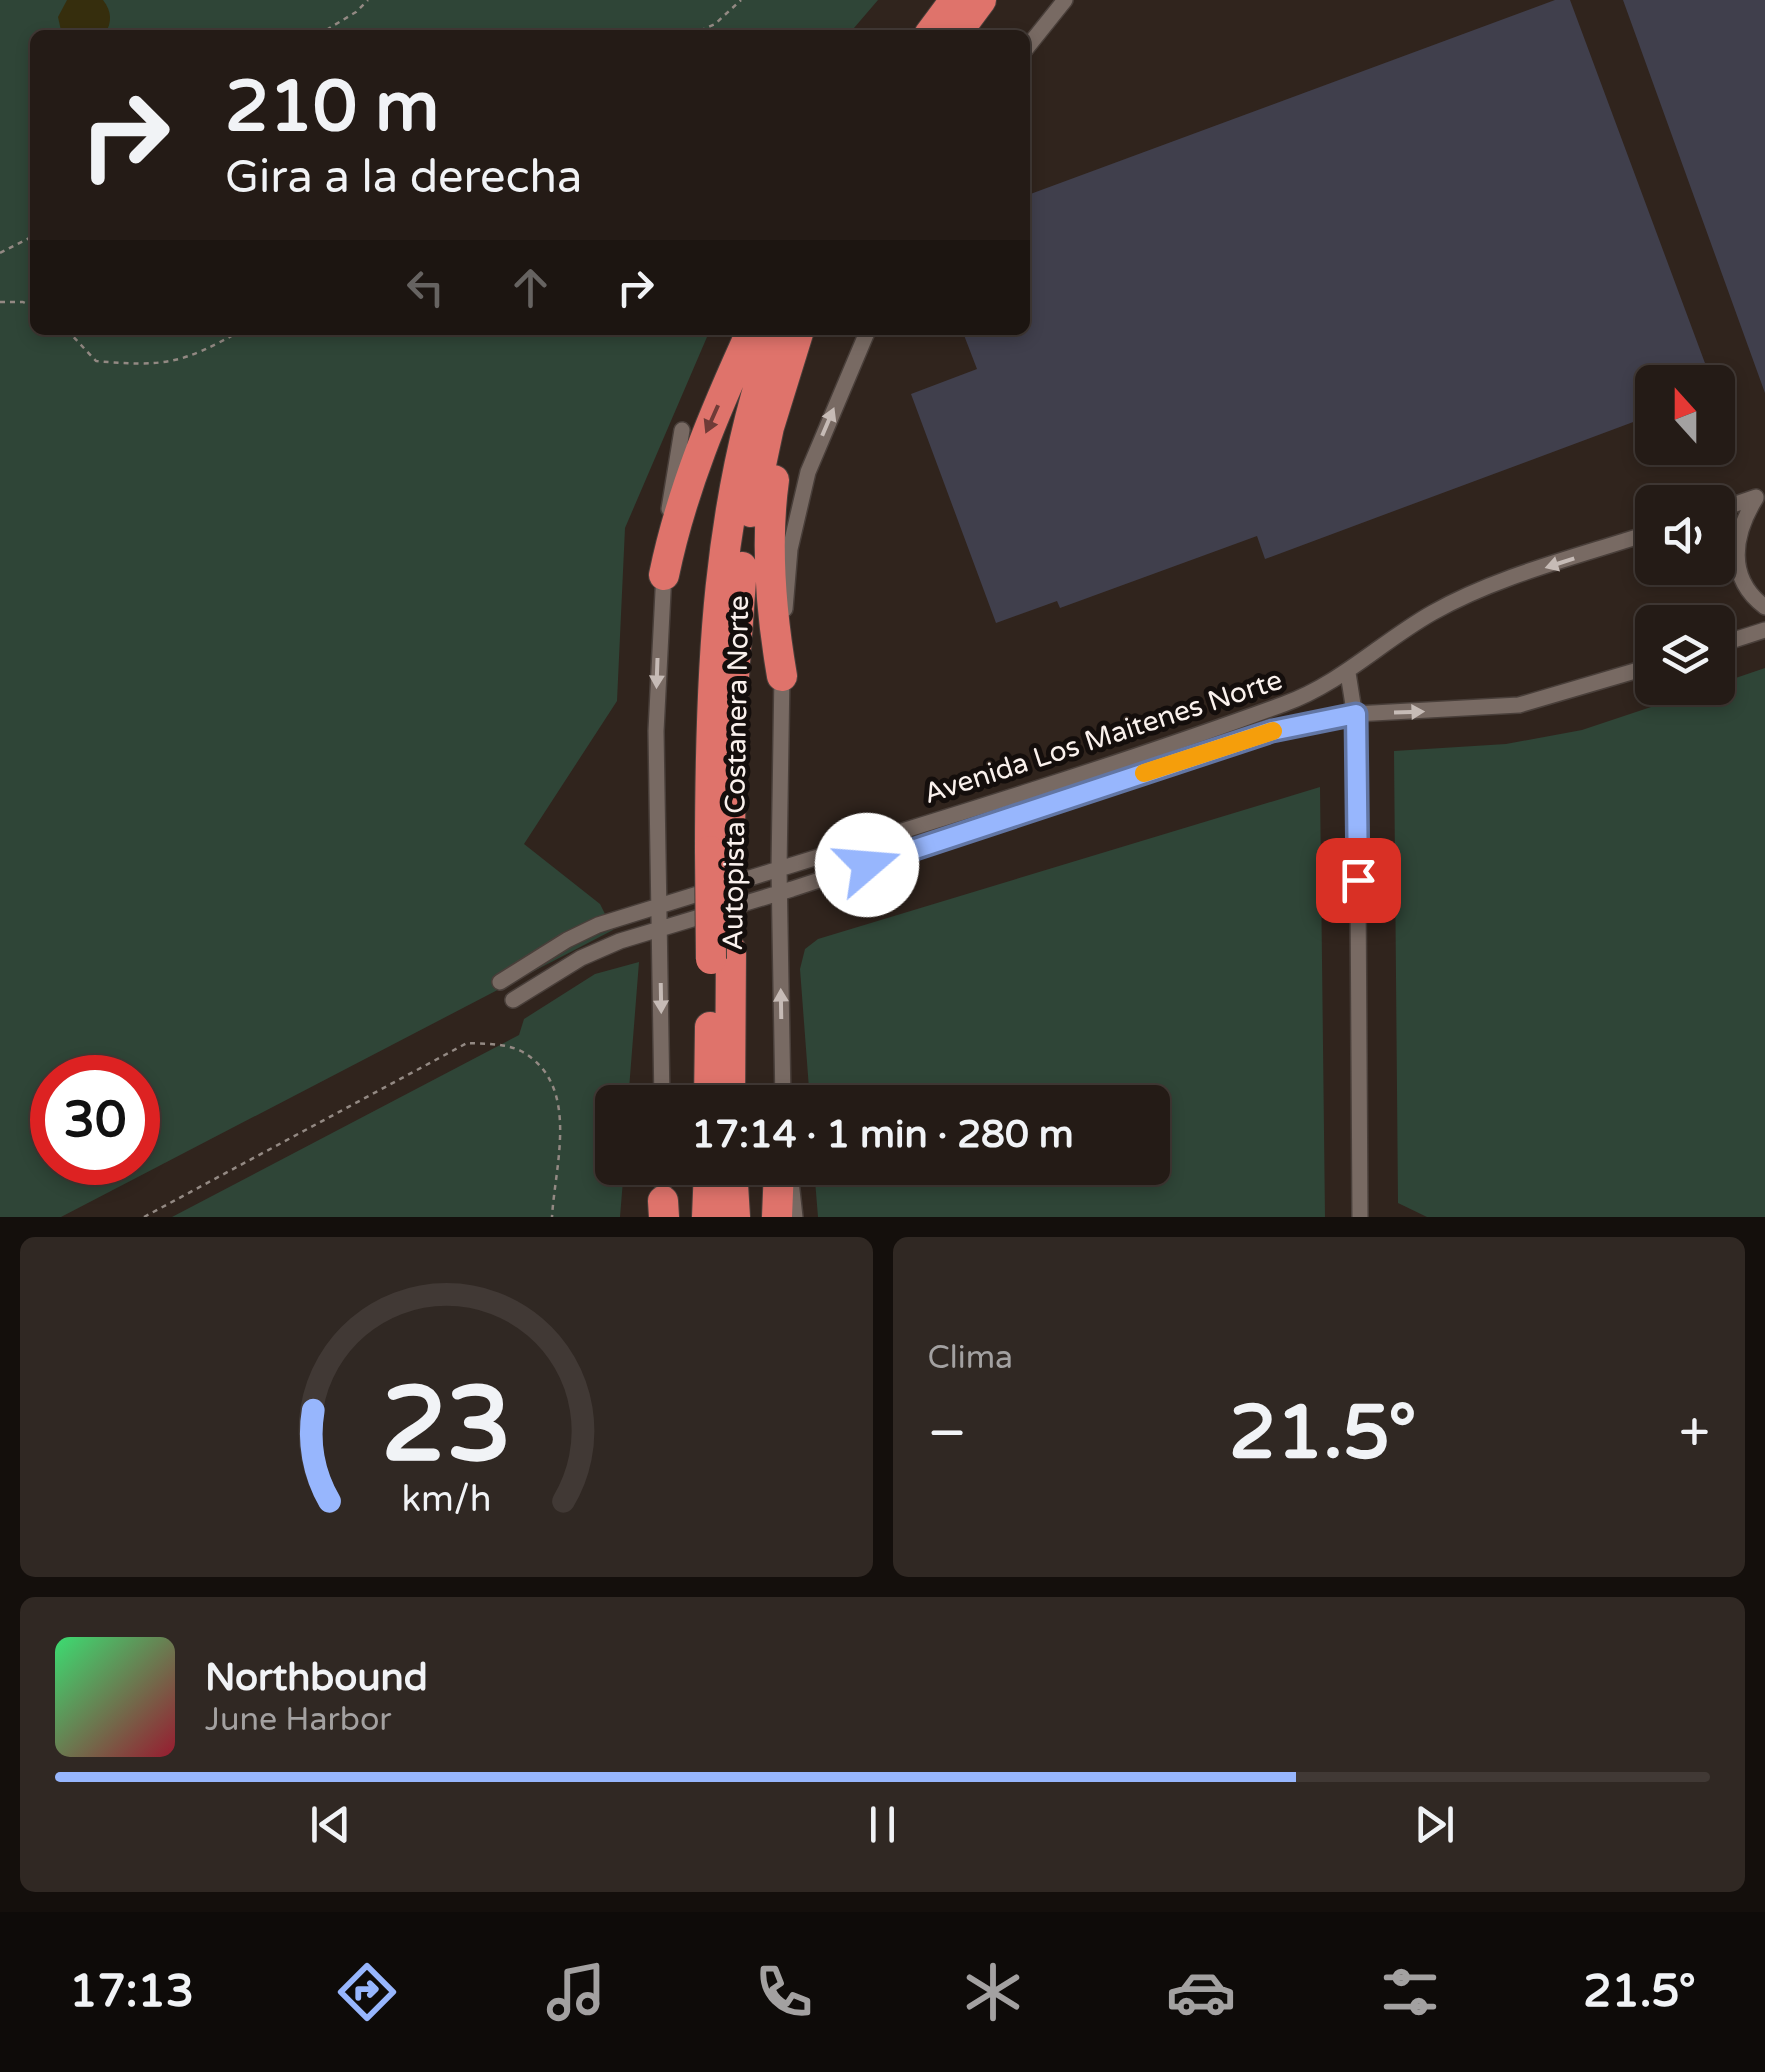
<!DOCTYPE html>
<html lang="es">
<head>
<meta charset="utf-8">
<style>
	:root { --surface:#241b16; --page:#302823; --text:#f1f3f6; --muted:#a3a1a1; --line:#413935; --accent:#97b6fd }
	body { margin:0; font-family:"Varela Round",sans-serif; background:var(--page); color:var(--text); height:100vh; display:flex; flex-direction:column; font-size:38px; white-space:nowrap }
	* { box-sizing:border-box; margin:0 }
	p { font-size:32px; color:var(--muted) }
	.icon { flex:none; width:55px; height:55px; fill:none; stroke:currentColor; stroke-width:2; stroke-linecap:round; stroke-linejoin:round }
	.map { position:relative; height:1217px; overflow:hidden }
	.drawer { display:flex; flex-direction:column; gap:20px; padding:20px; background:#140f0c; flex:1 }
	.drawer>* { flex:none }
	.banner { position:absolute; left:30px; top:30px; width:1000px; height:305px; border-radius:15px; box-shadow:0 5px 15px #0003,0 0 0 2px var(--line); background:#241b16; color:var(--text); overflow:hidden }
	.needle { width:65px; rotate:339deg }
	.fabs { position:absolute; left:1635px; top:365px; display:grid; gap:20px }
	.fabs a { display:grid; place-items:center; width:100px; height:100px; border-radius:15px; background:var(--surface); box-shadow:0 5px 15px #0003,0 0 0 2px var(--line); font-size:50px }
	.speed { position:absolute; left:30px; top:1055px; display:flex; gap:20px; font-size:50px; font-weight:700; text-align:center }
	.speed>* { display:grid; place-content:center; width:130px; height:130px; border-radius:50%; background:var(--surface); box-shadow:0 5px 15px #0003,0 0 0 2px var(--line); line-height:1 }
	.speed .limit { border:15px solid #d22; background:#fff; color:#111 }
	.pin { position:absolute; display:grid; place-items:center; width:85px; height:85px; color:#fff; margin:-42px; border-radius:20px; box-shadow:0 5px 15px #0006 }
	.me { position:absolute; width:110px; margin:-55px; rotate:72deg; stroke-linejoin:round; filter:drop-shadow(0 0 8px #0008) }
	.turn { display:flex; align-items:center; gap:35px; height:210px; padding:0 30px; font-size:45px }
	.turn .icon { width:130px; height:130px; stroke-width:2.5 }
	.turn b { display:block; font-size:70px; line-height:85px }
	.lanes { display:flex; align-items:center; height:95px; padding:0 30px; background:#0003; justify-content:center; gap:50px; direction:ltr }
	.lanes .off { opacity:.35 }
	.big { font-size:75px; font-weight:700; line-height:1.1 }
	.drawer .tile { flex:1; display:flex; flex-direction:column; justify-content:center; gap:15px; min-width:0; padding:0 35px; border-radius:15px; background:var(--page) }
	.drawer .dial { align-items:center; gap:0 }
	.dial svg { height:260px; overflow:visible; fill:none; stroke:var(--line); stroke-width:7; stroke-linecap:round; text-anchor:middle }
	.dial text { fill:var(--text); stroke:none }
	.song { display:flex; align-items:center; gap:30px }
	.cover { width:120px; height:120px; border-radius:15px; background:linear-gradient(135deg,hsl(140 70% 55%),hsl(350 70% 35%)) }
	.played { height:10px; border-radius:5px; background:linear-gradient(90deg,var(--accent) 75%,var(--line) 75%) }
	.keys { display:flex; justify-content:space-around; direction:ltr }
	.heat { display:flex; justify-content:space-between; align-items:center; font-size:55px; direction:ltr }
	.drawer .tiles { flex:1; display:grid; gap:20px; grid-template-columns:1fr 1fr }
	.tile:last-child { grid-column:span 2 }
	.trip { position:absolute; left:595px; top:1085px; width:575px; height:100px; border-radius:15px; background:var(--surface); box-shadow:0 5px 15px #0003,0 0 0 2px var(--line); font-weight:700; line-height:100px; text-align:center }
	.menu { display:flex; height:160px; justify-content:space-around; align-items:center; background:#0e0b09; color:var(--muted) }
	.menu .icon { width:70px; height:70px }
	.menu .selected { color:var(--accent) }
	.menu b { font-size:45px; color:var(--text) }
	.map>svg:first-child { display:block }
	.green { fill:#2f4537; fill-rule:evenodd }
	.sand { fill:#362e0d }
	.building { fill:#403f4c }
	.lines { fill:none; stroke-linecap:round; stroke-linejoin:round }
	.minor-casing { stroke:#493f3a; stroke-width:18 }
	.motorway-casing { stroke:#493f3a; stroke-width:32 }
	.path { stroke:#938983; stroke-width:2.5; stroke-dasharray:5 5; stroke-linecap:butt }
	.minor { stroke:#786a63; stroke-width:15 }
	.motorway { stroke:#df736b; stroke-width:30 }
	.motorway-bridge-casing { stroke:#493f3a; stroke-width:32; stroke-linecap:butt }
	.motorway-bridge { stroke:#df736b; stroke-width:30 }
	.oneway { fill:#6f3b37 }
	.oneway2 { fill:#c6bbb6 }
	.route-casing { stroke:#6276a4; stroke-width:25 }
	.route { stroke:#97b6fd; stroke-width:18 }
	.slow { stroke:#f59e0b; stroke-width:18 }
	.labels { text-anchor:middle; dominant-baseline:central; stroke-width:10; stroke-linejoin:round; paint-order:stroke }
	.street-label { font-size:28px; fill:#faf1ed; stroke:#140e0c }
</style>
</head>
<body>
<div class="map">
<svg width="1765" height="1217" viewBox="0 0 1765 1217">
	<rect width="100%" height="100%" fill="#30241d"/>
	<path class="green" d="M0,0h878l-30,35h-813v295h675l-85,198 -8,173 -93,143 76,60 13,26 -552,287h-61zM52,1078h86v84h-86z
		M1765,668v549h-338l-29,-14 -4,-452 112,-7 76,-14 126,-42h10v-4z
		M1320,787l5,430h-507l-4,-49h338v-66h-342l-10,-133 5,-20 13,-10z
		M639,962l-11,140h-16v66h12l-4,49h-448l347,-182 5,-16 71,-45z"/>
	<path class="sand" d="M67,0h36c9,11 9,23 2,34l-43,1 -4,-18z"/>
	<path class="building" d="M1555,0h15l142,382h-60v33l-387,144 -8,-23 -197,72 -3,-7 -61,22 -85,-229 66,-25 -15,-39h63v-134z
		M1623,0h142v393z"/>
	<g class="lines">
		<defs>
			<path id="minor" d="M1025,50l40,-50
				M1756,498c-23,37 -30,80 9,109
				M669,509l13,-79
				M1718,510l38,-13
				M785,609l5,-60 18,-77 60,-142
				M1718,645l47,-15
				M782,672l-3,197 4,233
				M1348,673l9,57 3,487
				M500,982l67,-42 31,-15c229,-72 460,-138 686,-221 56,-20 97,-62 148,-91 67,-38 148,-57 220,-81
				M513,1000l68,-42 39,-17 172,-52 480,-158 83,-17 164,-9 133,-39
				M662,1102l-6,-371 8,-159
				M663,1168v35
				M791,1181l4,36"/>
			<path id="motorway" d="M929,35l26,-35
				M955,35l26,-35
				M774,480c-9,65 -3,132 8,196
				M751,512l18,-85 30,-97
				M664,575c18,-87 51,-164 88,-245
				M730,841l1,-124 11,-150
				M710,851c0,-177 6,-353 67,-521
				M709,1102l1,-75
				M730,1102l1,-152
				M782,1102v-1
				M732,1168l3,49
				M663,1201l1,16
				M707,1217l2,-49
				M777,1217l2,-49"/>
		</defs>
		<use href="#minor" class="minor-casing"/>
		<use href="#motorway" class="motorway-casing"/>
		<path class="path" d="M318,35l38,-23 12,-12
			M691,35l24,-11 26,-24
			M0,253l35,-18
			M0,302h23l12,6
			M67,330l29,31c69,6 86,3 146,-31
			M144,1217l323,-174c17,1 38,0 54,8 60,33 34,113 31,166"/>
		<use href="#minor" class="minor"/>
		<use href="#motorway" class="motorway"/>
		<defs>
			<path id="motorway-bridge" d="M710,851l1,108"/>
		</defs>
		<use href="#motorway-bridge" class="motorway-bridge-casing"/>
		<use href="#motorway-bridge" class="motorway-bridge"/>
	</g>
	<defs><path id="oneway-solid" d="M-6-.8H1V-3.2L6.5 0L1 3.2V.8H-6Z" transform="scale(2.5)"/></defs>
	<use class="oneway" href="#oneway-solid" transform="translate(712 419) rotate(114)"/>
	<g class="oneway2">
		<use href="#oneway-solid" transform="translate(828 422) rotate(-67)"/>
		<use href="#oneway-solid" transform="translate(1560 563) rotate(162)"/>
		<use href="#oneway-solid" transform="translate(657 673) rotate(92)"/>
		<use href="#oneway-solid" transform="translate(1409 712) rotate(-2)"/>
		<use href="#oneway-solid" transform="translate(661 998) rotate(89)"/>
		<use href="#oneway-solid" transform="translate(781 1004) rotate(-91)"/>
	</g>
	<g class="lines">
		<defs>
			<path id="route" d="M867,865l405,-134 84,-17 2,166"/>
		</defs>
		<use href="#route" class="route-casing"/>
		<use href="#route" class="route"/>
		<path class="slow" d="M1144,773l129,-42"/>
	</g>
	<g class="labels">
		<g class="street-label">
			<text transform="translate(1103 737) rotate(-18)">Avenida Los Maitenes Norte</text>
			<text transform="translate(736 773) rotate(-89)">Autopista Costanera Norte</text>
		</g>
	</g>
</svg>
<div class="fabs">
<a><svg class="needle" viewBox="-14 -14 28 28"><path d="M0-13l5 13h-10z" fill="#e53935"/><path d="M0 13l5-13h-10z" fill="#a3a1a1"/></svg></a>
<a><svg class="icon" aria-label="sound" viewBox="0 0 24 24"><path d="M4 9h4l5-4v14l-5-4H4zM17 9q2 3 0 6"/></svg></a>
<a><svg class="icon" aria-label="layers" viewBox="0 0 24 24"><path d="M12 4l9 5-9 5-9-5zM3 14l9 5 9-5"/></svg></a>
</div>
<div class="speed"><div class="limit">30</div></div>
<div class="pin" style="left:1358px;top:880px;background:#d93025"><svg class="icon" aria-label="arrive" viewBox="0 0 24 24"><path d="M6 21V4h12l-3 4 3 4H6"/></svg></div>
<svg class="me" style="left:867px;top:865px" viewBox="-20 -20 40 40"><circle r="19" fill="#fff"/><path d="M0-13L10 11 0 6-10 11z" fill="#97b6fd"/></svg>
<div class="trip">17:14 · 1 min · 280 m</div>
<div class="banner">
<div class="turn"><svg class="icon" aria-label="right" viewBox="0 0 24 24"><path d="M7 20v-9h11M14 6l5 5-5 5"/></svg><div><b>210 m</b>Gira a la derecha</div></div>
<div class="lanes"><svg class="icon off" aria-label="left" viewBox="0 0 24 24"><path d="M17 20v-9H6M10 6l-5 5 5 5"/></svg><svg class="icon off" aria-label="ahead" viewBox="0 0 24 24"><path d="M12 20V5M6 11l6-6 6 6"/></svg><svg class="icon" aria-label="right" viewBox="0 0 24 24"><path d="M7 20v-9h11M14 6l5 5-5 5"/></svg></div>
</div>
</div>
<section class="drawer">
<div class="tiles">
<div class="tile dial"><svg viewBox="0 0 100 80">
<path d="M14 69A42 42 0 1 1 86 69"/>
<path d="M14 69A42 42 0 0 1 9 41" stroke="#97b6fd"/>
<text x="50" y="56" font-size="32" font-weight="700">23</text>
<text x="50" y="72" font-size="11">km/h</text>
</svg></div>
<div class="tile"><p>Clima</p>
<div class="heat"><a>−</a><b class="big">21.5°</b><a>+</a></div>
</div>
<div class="tile">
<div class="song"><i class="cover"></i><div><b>Northbound</b><p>June Harbor</p></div></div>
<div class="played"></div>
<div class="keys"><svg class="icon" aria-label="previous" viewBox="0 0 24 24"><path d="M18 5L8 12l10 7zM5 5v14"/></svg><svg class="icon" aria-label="pause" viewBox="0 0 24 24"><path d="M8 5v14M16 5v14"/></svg><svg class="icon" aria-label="next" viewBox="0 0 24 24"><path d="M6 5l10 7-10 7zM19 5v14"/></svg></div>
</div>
</div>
</section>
<nav class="menu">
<b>17:13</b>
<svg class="icon selected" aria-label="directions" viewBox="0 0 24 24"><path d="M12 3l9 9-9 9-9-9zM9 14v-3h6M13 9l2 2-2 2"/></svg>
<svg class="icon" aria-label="music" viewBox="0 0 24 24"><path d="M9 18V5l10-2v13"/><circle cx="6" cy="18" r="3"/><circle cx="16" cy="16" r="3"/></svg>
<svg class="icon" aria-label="phone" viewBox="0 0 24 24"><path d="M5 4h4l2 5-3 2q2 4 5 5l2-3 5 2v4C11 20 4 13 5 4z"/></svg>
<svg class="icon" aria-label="climate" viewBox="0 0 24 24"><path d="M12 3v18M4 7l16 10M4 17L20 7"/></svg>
<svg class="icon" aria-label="car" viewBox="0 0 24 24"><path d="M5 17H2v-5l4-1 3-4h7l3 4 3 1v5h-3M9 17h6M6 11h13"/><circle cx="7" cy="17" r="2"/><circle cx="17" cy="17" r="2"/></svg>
<svg class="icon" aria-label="filters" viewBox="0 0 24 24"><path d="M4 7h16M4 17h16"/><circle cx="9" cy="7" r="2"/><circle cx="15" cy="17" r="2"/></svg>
<b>21.5°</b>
</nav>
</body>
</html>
